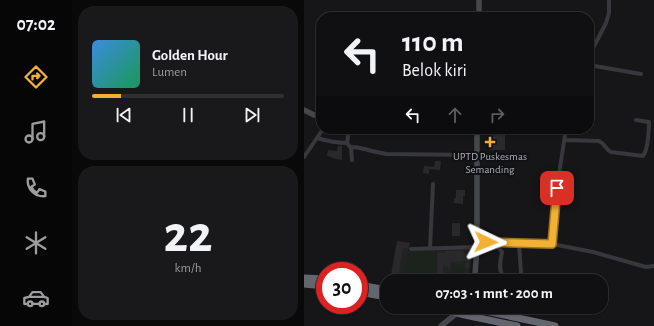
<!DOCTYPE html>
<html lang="id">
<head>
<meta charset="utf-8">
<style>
	:root { --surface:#101012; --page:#19191b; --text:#f1f3f6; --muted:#9c9d9f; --line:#303032; --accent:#f2b134 }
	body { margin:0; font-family:"Alegreya Sans",sans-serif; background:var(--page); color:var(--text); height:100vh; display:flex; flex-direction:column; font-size:15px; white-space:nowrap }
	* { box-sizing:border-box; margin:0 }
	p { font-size:13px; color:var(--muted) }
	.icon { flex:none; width:22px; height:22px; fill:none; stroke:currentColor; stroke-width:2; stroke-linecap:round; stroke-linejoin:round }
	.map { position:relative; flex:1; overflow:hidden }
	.sheet { display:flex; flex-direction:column; gap:6px; padding:6px; background:#09090a; width:232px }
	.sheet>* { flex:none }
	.hud { position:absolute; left:12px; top:12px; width:278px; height:122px; border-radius:16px; box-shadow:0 1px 3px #0004,0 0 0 1px var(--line); background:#101012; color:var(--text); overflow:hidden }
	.speed { position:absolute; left:12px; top:262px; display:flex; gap:8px; font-size:20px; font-weight:700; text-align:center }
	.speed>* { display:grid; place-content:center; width:52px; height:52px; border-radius:50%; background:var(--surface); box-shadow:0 1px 3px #0004,0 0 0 1px var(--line); line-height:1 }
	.speed .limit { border:6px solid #d22; background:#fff; color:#111 }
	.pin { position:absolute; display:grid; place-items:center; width:34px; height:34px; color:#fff; margin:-17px; border-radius:8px; box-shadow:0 2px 6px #0006 }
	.me { position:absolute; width:44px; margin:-22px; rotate:92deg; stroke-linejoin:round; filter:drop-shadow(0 0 3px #0008) }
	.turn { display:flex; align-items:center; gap:14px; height:84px; padding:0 20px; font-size:18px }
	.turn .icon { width:52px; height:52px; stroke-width:2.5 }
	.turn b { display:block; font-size:28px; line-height:34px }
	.lanes { display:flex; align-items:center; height:38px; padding:0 20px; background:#0003; justify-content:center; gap:20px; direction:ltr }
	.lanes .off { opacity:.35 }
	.sheet .widget { flex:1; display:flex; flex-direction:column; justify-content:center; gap:6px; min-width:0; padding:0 14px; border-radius:16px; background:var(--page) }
	.sheet .dial { align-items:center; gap:0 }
	.dial b { font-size:52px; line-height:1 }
	.song { display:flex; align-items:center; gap:12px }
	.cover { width:48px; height:48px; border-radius:6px; background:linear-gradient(135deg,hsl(210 70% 55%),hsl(150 70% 35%)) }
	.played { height:4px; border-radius:2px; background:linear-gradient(90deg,var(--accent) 15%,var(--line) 15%) }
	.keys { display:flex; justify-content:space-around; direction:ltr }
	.trip { position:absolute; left:76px; top:274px; width:228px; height:40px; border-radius:16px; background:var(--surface); box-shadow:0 1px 3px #0004,0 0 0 1px var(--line); font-weight:700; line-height:40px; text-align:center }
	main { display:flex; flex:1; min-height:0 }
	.menu { display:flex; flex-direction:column; width:72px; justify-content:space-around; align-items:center; background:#060607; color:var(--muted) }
	.menu .icon { width:28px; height:28px }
	.menu .active { color:var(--accent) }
	.menu b { font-size:18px; color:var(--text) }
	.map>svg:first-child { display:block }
	.built { fill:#222225 }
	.green { fill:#1c231d }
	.building { fill:#29292c }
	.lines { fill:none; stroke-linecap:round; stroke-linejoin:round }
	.street { stroke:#37383d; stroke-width:4 }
	.secondary { stroke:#45474d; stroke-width:5.5 }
	.highway { stroke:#63666e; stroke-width:7 }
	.route-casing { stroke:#9d7322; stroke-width:10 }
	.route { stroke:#f2b134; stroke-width:7 }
	.poi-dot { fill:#f2b134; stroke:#111113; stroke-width:1.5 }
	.labels { text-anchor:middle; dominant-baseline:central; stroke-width:4; stroke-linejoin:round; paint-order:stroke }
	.poi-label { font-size:11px; fill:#a8adb8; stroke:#111113 }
</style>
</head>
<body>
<main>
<nav class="menu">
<b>07:02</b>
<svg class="icon active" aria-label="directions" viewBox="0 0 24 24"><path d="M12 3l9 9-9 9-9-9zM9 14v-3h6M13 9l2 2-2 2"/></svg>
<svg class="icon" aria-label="music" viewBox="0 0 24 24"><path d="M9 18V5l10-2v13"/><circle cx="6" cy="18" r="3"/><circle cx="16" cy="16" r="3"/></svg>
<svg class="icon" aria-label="phone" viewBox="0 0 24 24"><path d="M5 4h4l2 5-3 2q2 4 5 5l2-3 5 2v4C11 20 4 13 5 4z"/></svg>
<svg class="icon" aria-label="climate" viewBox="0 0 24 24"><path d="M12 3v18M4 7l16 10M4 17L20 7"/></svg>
<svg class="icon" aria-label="car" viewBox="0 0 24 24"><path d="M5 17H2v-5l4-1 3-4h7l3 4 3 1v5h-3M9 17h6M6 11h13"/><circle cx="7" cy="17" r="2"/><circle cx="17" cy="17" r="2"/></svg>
</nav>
<section class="sheet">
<div class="widget">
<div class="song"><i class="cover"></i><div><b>Golden Hour</b><p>Lumen</p></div></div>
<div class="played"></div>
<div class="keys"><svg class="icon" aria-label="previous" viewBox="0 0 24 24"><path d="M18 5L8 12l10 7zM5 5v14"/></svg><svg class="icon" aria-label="pause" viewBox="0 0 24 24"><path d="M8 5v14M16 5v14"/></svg><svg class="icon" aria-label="next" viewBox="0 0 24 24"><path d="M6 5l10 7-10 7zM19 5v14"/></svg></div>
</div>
<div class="widget dial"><b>22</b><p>km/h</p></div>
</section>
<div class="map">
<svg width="350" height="326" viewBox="0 0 350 326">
	<rect width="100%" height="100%" fill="#161618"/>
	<path class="built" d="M93,241l13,2 -7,38h-13z
		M168,247l-1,14 -3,20h-32l1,-32z"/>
	<path class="green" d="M133,249l-1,32h-33l5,-30z
		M148,264l13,2 -3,15h-13z"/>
	<path class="building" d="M189,129h6v6h6v15h-15v-5h-5v-6h5v-4h3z
		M34,146h4v14l-10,-2v-1l-5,-1 1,-6 9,1z
		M131,161h6l-1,9 -11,-1v5l-6,-1 1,-7 10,1z
		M152,190h9v6h-2v8l-9,-1v-5h2z
		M148,223h8v13h-8z
		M93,241l13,2 -2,6 -5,-1 -5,30h2l-1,3h-7l1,-6h-2z
		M141,251h19v3h6l-1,14h-4l2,-7 -16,1 -1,6 -7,-2v15h-6v-28h8z"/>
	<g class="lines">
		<path class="street" d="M285,56l17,-33 3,-10v-13
			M285,65l52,9
			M13,138c10,3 19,5 30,5l4,5 1,12
			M261,140l34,1c6,3 7,9 12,11l32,4c5,-6 6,-26 6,-34l-13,-2
			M43,143l2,-14
			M47,147c7,0 14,2 21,4 4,1 9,2 14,3l91,1
			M0,157l19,-28
			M173,242l75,2 7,-70 7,-45
			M190,242l8,10c-1,7 -4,16 0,22
			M215,243l2,30
			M248,244l41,8 53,15 8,-1
			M126,248l3,-64
			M107,249l66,-2"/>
		<path class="secondary" d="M175,17v-17
			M0,110l10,5 7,1
			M170,281l1,-7 2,-27v-118
			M137,326l16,-13 6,-6"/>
		<path class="highway" d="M0,278l21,1
			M0,284l21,2
			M55,285l28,5
			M55,292l28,5
			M131,307l30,8 52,11
			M163,307l88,19"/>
	</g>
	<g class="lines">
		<defs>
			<path id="route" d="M182,242l66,2 5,-56"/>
		</defs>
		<use href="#route" class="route-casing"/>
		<use href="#route" class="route"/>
	</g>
	<path class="poi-dot" d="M184 136h4v4h4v4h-4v4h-4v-4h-4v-4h4z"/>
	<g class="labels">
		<g class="poi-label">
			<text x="186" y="156">UPTD Puskesmas<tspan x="186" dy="13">Semanding</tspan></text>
		</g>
	</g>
</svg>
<div class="speed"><div class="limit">30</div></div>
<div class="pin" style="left:253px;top:188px;background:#d93025"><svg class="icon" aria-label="arrive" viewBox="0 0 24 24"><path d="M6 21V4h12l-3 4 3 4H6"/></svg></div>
<svg class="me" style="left:182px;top:242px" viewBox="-20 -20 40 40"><path d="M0-17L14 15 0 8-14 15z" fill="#f2b134" stroke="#fff" stroke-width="4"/></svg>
<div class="trip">07:03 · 1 mnt · 200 m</div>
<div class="hud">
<div class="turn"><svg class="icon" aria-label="left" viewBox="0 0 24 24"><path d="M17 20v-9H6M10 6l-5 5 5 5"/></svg><div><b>110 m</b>Belok kiri</div></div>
<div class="lanes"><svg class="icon" aria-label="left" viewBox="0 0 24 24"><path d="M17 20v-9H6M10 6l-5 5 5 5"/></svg><svg class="icon off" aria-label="ahead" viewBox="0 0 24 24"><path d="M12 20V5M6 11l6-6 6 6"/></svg><svg class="icon off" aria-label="right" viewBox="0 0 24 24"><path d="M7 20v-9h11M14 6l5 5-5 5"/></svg></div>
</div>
</div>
</main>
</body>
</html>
